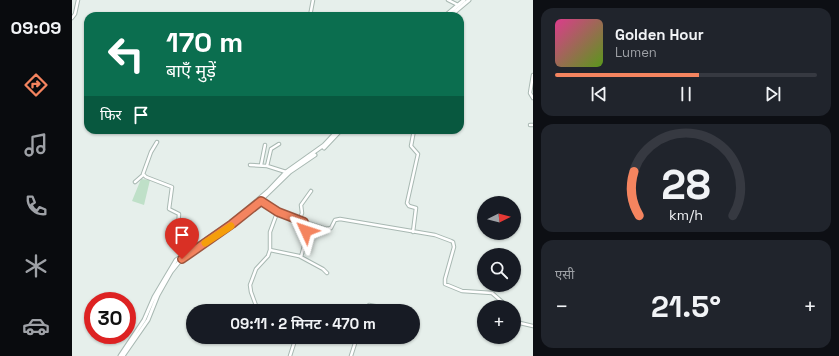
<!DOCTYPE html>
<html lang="hi">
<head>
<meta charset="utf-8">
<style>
	:root { --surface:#171b24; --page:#20242c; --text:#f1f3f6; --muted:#9ea1a6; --line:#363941; --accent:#f4845f }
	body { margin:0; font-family:"Space Grotesk","Noto Sans Devanagari",sans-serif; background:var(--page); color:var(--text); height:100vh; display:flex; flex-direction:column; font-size:15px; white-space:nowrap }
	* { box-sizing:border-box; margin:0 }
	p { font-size:13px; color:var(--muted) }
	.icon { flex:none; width:22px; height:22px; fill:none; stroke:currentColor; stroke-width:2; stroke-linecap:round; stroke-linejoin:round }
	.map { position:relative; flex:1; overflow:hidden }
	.drawer { display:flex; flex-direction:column; gap:8px; padding:8px; background:#0d0f14; width:306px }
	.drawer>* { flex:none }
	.top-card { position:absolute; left:12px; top:12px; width:380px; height:122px; border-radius:12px; box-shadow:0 1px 3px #0004; background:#0b6e4f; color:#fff; overflow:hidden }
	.needle { width:26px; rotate:84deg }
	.tools { position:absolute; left:405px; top:196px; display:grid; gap:8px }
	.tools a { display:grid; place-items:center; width:44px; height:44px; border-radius:50%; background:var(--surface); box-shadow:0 1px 3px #0004; font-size:20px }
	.speed { position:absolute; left:12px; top:292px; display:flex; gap:8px; font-size:20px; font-weight:700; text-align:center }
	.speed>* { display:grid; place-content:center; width:52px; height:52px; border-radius:50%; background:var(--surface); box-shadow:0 1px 3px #0004; line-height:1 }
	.speed .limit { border:6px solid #d22; background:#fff; color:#111 }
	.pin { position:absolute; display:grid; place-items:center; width:34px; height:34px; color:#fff; margin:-41px -17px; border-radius:50% 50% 50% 0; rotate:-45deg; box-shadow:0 0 4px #0007 }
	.pin .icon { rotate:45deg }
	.me { position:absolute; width:44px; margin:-22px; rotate:312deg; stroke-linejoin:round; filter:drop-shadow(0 0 3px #0008) }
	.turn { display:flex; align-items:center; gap:14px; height:84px; padding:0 16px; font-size:18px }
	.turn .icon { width:52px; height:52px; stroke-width:2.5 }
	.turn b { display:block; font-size:28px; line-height:34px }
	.then { display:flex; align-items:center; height:38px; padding:0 16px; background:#0003; gap:8px; font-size:15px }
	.big { font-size:30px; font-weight:600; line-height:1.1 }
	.drawer .card { flex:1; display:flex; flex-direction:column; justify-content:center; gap:6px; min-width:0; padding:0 14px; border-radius:12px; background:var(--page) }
	.drawer .dial { align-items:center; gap:0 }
	.dial svg { height:104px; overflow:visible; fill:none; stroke:var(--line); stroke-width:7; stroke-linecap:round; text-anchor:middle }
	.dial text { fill:var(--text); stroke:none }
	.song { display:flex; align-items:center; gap:12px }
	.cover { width:48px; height:48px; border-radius:6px; background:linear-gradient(135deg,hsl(330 70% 55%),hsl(90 70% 35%)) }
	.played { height:4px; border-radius:2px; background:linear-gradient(90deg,var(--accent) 55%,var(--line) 55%) }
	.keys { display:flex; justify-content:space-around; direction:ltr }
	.heat { display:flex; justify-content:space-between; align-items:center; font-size:22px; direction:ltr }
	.trip { position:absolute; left:114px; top:304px; width:234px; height:40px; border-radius:20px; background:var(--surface); box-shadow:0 1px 3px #0004; font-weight:600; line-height:40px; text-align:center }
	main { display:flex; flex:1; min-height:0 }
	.menu { display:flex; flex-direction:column; width:72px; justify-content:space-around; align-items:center; background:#090b0e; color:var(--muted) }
	.menu .icon { width:28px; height:28px }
	.menu .current { color:var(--accent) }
	.menu b { font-size:18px; color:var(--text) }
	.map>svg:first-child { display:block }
	.green { fill:#bfe0c8 }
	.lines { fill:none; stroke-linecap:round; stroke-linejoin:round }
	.minor-casing { stroke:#a8b8b2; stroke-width:4.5 }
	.tertiary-casing { stroke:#a8b8b2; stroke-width:5 }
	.minor { stroke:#fff; stroke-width:2.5 }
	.tertiary { stroke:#fff; stroke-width:3 }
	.route-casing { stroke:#9f563e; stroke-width:10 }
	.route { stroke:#f4845f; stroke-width:7 }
	.slow { stroke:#f59e0b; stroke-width:7 }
</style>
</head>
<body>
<main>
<nav class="menu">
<b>09:09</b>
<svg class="icon current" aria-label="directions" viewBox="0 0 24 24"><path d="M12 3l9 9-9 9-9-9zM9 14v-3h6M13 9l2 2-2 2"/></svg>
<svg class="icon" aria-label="music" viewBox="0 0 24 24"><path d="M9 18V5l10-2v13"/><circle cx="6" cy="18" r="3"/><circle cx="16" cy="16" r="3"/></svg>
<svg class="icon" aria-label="phone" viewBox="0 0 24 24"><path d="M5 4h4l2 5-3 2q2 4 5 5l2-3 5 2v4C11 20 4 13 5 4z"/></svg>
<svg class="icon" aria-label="climate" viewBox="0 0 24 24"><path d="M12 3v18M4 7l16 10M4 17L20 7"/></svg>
<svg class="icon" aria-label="car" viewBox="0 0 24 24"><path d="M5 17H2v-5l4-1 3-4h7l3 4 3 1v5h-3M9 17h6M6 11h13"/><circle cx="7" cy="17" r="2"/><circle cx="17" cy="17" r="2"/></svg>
</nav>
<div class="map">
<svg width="461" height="356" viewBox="0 0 461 356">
	<rect width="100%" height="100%" fill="#e6efeb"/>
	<path class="green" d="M69,179l9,1 -6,25 -12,-4z"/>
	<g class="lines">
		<defs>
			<path id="minor" d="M376,0l10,5
				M238,16l3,-16
				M0,18l3,-4 3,-14
				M461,75l-3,18 3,5
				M458,125h3
				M85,142l-6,10 -8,22 3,3 26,10 -3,22 10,5 -2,25 16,9
				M178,165l17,1 19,6
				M189,165l4,-20
				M195,166l4,-17 8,-5
				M63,182l8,-7
				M189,201l19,13 46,15 5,-1 4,-8 5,-1 95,16 16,6 2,1 1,5 -9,32v5l17,7 30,2 16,14
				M227,221l3,-8 -1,-8 10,-14
				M341,232l3,-24 -7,-2 -2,-3 11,-49 -7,-8 3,-16
				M198,250l29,6 24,13 4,4
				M229,257l6,-22 -3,-12
				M186,311l-7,-19 -1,-7 6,-16 12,-13 2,-6v-18l7,-19
				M293,311l4,-6 11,2
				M442,314l6,9 13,3
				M218,356l6,-19
				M279,356l6,-19"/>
			<path id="tertiary" d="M373,16l19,-16
				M378,16l19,-16
				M252,148l17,-18
				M48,356l24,-36 10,-23 22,-37 58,-40 34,-29 18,-19 38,-27 14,-15
				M51,356l25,-36 10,-25 13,-23 8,-10 53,-37 25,-21 33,-32 25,-17"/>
		</defs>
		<use href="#minor" class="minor-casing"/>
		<use href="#tertiary" class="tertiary-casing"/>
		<use href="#minor" class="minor"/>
		<use href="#tertiary" class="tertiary"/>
	</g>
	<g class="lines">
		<defs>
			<path id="route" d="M110,259l50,-35 29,-23 17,11 26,10 2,9"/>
		</defs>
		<use href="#route" class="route-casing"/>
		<use href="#route" class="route"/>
		<path class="slow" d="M133,243l26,-17"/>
	</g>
</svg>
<div class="tools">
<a><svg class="needle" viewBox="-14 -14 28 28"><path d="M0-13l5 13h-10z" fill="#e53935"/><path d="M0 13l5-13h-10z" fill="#9ea1a6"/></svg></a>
<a><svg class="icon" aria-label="search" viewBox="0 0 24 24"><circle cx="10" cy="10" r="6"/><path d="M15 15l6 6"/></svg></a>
<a>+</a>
</div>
<div class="speed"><div class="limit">30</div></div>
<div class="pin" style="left:110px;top:259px;background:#d93025"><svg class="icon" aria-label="arrive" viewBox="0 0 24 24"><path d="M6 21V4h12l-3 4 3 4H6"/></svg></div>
<svg class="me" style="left:234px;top:231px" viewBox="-20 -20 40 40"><path d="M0-17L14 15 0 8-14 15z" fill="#f4845f" stroke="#fff" stroke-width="4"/></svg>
<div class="trip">09:11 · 2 मिनट · 470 m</div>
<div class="top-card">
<div class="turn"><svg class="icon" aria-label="left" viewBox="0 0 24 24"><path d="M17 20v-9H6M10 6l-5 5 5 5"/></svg><div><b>170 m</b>बाएँ मुड़ें</div></div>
<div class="then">फिर<svg class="icon" aria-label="arrive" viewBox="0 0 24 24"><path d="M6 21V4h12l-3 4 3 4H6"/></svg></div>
</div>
</div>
<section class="drawer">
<div class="card">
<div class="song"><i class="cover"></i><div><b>Golden Hour</b><p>Lumen</p></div></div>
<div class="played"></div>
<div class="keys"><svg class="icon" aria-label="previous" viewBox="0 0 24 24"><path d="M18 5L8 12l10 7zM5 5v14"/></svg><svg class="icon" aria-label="pause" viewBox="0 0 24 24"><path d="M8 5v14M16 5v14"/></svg><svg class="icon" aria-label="next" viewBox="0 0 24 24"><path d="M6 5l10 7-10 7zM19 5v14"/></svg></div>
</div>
<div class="card dial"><svg viewBox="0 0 100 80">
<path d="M14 69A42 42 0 1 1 86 69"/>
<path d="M14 69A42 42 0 0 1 10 35" stroke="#f4845f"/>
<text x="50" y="56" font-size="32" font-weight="700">28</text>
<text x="50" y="72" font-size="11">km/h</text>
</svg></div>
<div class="card"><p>एसी</p>
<div class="heat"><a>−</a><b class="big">21.5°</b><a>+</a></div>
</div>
</section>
</main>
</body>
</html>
